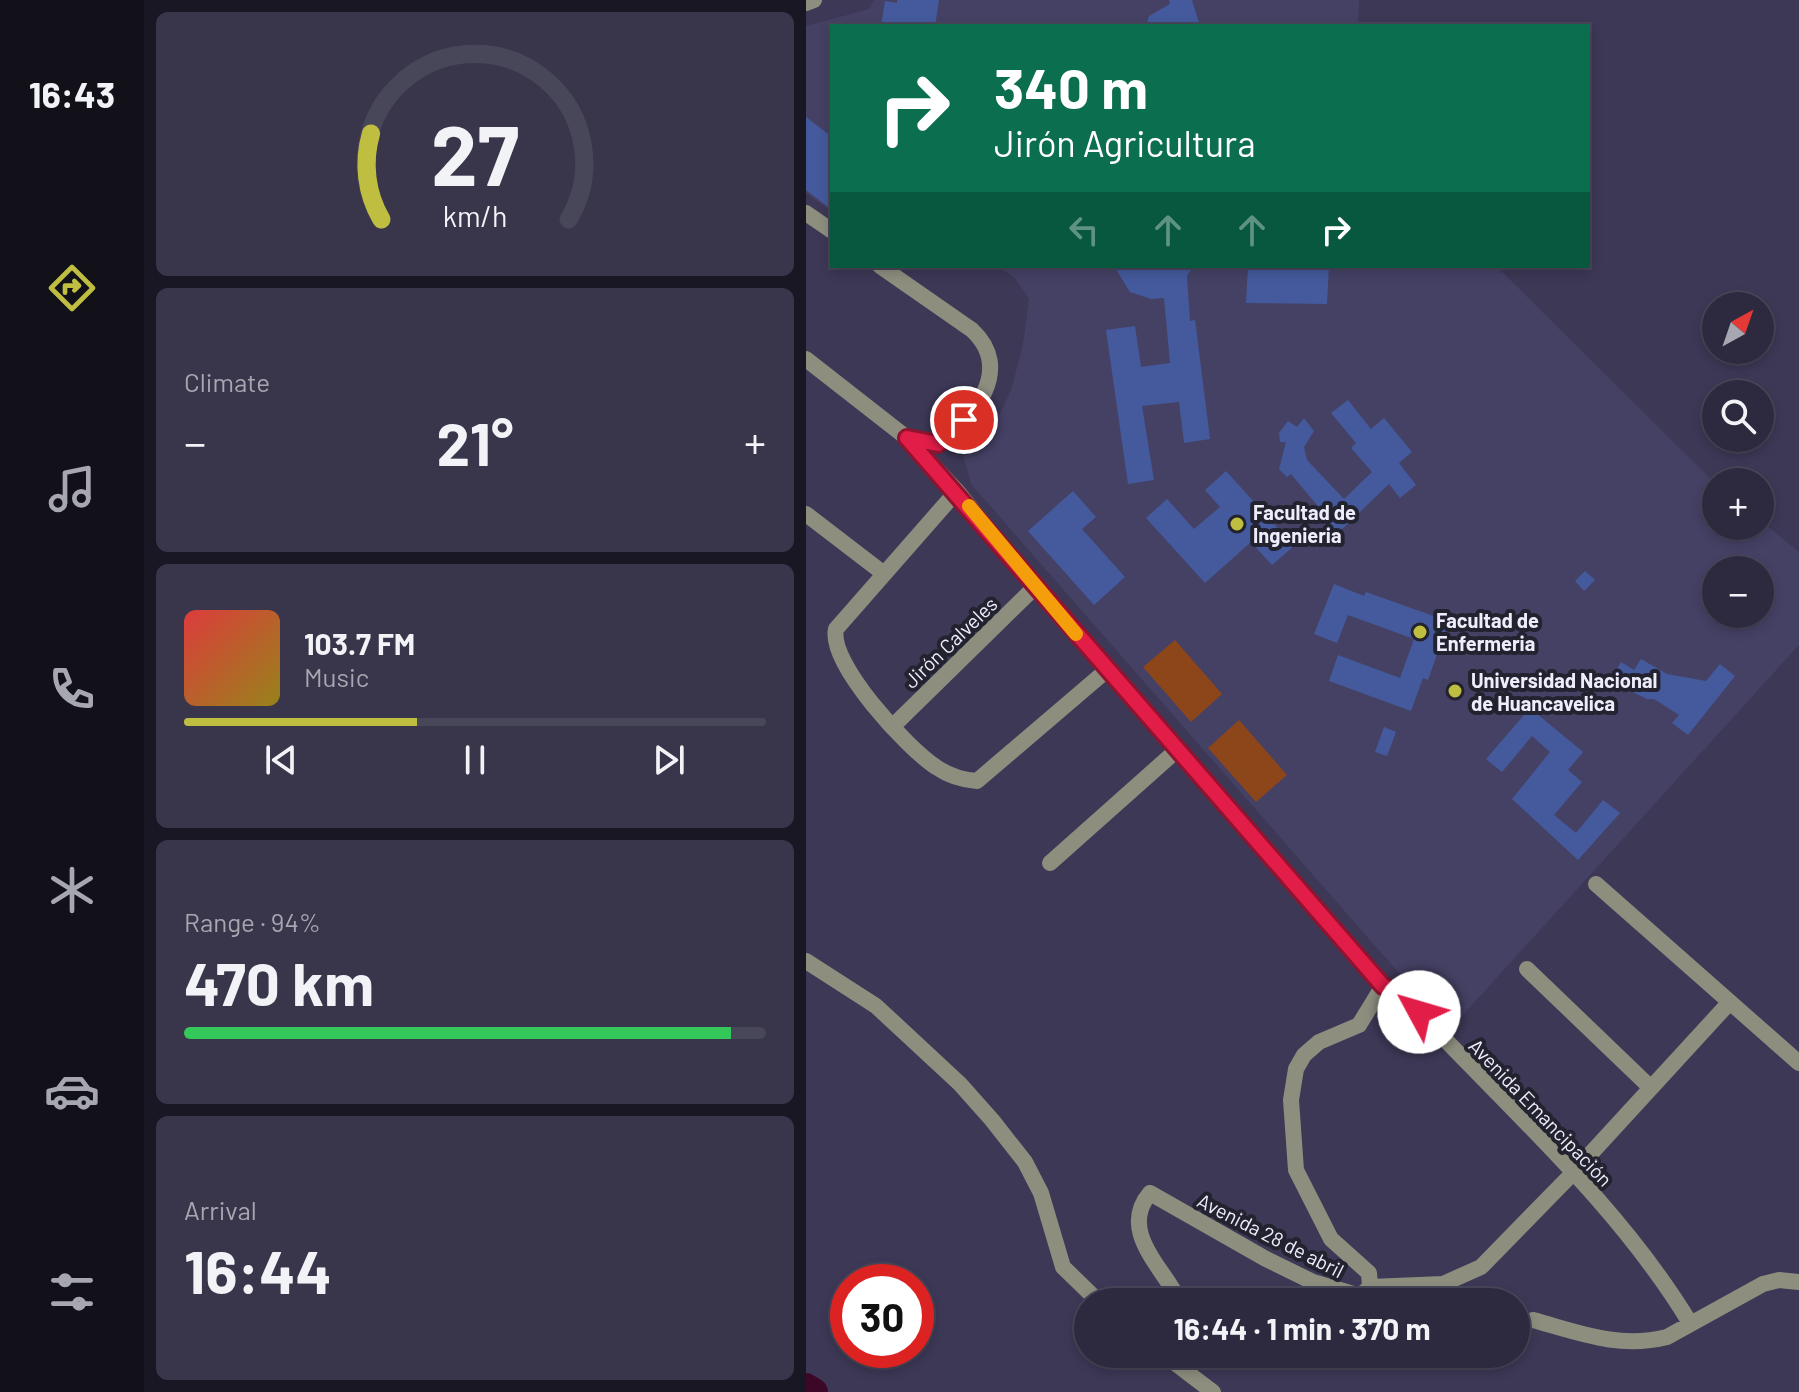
<!DOCTYPE html>
<html lang="en">
<head>
<meta charset="utf-8">
<style>
	:root { --surface:#2d2a40; --page:#39364b; --text:#f1f3f6; --muted:#a7a7b1; --line:#484659; --accent:#bfbe41 }
	body { margin:0; font-family:Barlow,sans-serif; background:var(--page); color:var(--text); height:100vh; display:flex; flex-direction:column; font-size:30px; white-space:nowrap }
	* { box-sizing:border-box; margin:0 }
	p { font-size:26px; color:var(--muted) }
	.icon { flex:none; width:44px; height:44px; fill:none; stroke:currentColor; stroke-width:2; stroke-linecap:round; stroke-linejoin:round }
	.map { position:relative; flex:1; overflow:hidden }
	.drawer { display:flex; flex-direction:column; gap:12px; padding:12px; background:#191723; width:662px }
	.drawer>* { flex:none }
	.hud { position:absolute; left:24px; top:24px; width:760px; height:244px; border-radius:0px; box-shadow:0 4px 12px #0003,0 0 0 2px var(--line); background:#0b6e4f; color:#fff; overflow:hidden }
	.needle { width:52px; rotate:40deg }
	.controls { position:absolute; left:896px; top:292px; display:grid; gap:16px }
	.controls a { display:grid; place-items:center; width:72px; height:72px; border-radius:50%; background:var(--surface); box-shadow:0 4px 12px #0003,0 0 0 2px var(--line); font-size:40px }
	.speed { position:absolute; left:24px; top:1264px; display:flex; gap:16px; font-size:40px; font-weight:700; text-align:center }
	.speed>* { display:grid; place-content:center; width:104px; height:104px; border-radius:50%; background:var(--surface); box-shadow:0 4px 12px #0003,0 0 0 2px var(--line); line-height:1 }
	.speed .limit { border:12px solid #d22; background:#fff; color:#111 }
	.pin { position:absolute; display:grid; place-items:center; width:68px; height:68px; color:#fff; margin:-34px; border:4px solid #fff; border-radius:50%; box-shadow:0 2px 8px #0007 }
	.me { position:absolute; width:88px; margin:-44px; rotate:309deg; stroke-linejoin:round; filter:drop-shadow(0 0 6px #0008) }
	.turn { display:flex; align-items:center; gap:28px; height:168px; padding:0 32px; font-size:36px }
	.turn .icon { width:104px; height:104px; stroke-width:2.5 }
	.turn b { display:block; font-size:56px; line-height:68px }
	.lanes { display:flex; align-items:center; height:76px; padding:0 32px; background:#0003; justify-content:center; gap:40px; direction:ltr }
	.lanes .off { opacity:.35 }
	.big { font-size:60px; font-weight:700; line-height:1.1 }
	.drawer .widget { flex:1; display:flex; flex-direction:column; justify-content:center; gap:12px; min-width:0; padding:0 28px; border-radius:12px; background:var(--page) }
	.drawer .dial { align-items:center; gap:0 }
	.dial svg { height:208px; overflow:visible; fill:none; stroke:var(--line); stroke-width:7; stroke-linecap:round; text-anchor:middle }
	.dial text { fill:var(--text); stroke:none }
	.song { display:flex; align-items:center; gap:24px }
	.cover { width:96px; height:96px; border-radius:12px; background:linear-gradient(135deg,hsl(0 70% 55%),hsl(50 70% 35%)) }
	.played { height:8px; border-radius:4px; background:linear-gradient(90deg,var(--accent) 40%,var(--line) 40%) }
	.keys { display:flex; justify-content:space-around; direction:ltr }
	.heat { display:flex; justify-content:space-between; align-items:center; font-size:44px; direction:ltr }
	.charge { height:12px; border-radius:6px; background:linear-gradient(90deg,#34c759 94%,var(--line) 0) }
	.trip { position:absolute; left:268px; top:1288px; width:456px; height:80px; border-radius:40px; background:var(--surface); box-shadow:0 4px 12px #0003,0 0 0 2px var(--line); font-weight:700; line-height:80px; text-align:center }
	main { display:flex; flex:1; min-height:0 }
	.tab-bar { display:flex; flex-direction:column; width:144px; justify-content:space-around; align-items:center; background:#12111a; color:var(--muted) }
	.tab-bar .icon { width:56px; height:56px }
	.tab-bar .on { color:var(--accent) }
	.tab-bar b { font-size:36px; color:var(--text) }
	.map>svg:first-child { display:block }
	.built { fill:#454165; fill-rule:evenodd }
	.green { fill:#8c461a }
	.lines { fill:none; stroke-linecap:round; stroke-linejoin:round }
	.river { stroke:#3d0728; stroke-width:28 }
	.building { fill:#445a9d }
	.street { stroke:#8e8e7f; stroke-width:16 }
	.route-casing { stroke:#92132f; stroke-width:20 }
	.route { stroke:#e11d48; stroke-width:14 }
	.slow { stroke:#f59e0b; stroke-width:14 }
	.poi-dot { fill:#bfbe41; stroke:#23222f; stroke-width:3 }
	.labels { text-anchor:middle; dominant-baseline:central; stroke-width:8; stroke-linejoin:round; paint-order:stroke }
	.poi-label { font-size:20px; font-weight:bold; fill:#eeedfc; stroke:#23222f; text-anchor:start }
	.street-label { font-size:20px; fill:#eeedfc; stroke:#23222f }
</style>
</head>
<body>
<main>
<nav class="tab-bar">
<b>16:43</b>
<svg class="icon on" aria-label="directions" viewBox="0 0 24 24"><path d="M12 3l9 9-9 9-9-9zM9 14v-3h6M13 9l2 2-2 2"/></svg>
<svg class="icon" aria-label="music" viewBox="0 0 24 24"><path d="M9 18V5l10-2v13"/><circle cx="6" cy="18" r="3"/><circle cx="16" cy="16" r="3"/></svg>
<svg class="icon" aria-label="phone" viewBox="0 0 24 24"><path d="M5 4h4l2 5-3 2q2 4 5 5l2-3 5 2v4C11 20 4 13 5 4z"/></svg>
<svg class="icon" aria-label="climate" viewBox="0 0 24 24"><path d="M12 3v18M4 7l16 10M4 17L20 7"/></svg>
<svg class="icon" aria-label="car" viewBox="0 0 24 24"><path d="M5 17H2v-5l4-1 3-4h7l3 4 3 1v5h-3M9 17h6M6 11h13"/><circle cx="7" cy="17" r="2"/><circle cx="17" cy="17" r="2"/></svg>
<svg class="icon" aria-label="filters" viewBox="0 0 24 24"><path d="M4 7h16M4 17h16"/><circle cx="9" cy="7" r="2"/><circle cx="15" cy="17" r="2"/></svg>
</nav>
<section class="drawer">
<div class="widget dial"><svg viewBox="0 0 100 80">
<path d="M14 69A42 42 0 1 1 86 69"/>
<path d="M14 69A42 42 0 0 1 10 36" stroke="#bfbe41"/>
<text x="50" y="56" font-size="32" font-weight="700">27</text>
<text x="50" y="72" font-size="11">km/h</text>
</svg></div>
<div class="widget"><p>Climate</p>
<div class="heat"><a>−</a><b class="big">21°</b><a>+</a></div>
</div>
<div class="widget">
<div class="song"><i class="cover"></i><div><b>103.7 FM</b><p>Music</p></div></div>
<div class="played"></div>
<div class="keys"><svg class="icon" aria-label="previous" viewBox="0 0 24 24"><path d="M18 5L8 12l10 7zM5 5v14"/></svg><svg class="icon" aria-label="pause" viewBox="0 0 24 24"><path d="M8 5v14M16 5v14"/></svg><svg class="icon" aria-label="next" viewBox="0 0 24 24"><path d="M6 5l10 7-10 7zM19 5v14"/></svg></div>
</div>
<div class="widget"><p>Range · 94%</p><b class="big">470 km</b><div class="charge"></div></div>
<div class="widget"><p>Arrival</p><b class="big">16:44</b></div>
</section>
<div class="map">
<svg width="993" height="1392" viewBox="0 0 993 1392">
	<rect width="100%" height="100%" fill="#3c3856"/>
	<path class="built" d="M68,0h485l-1,26h-526v186l-26,-19v-167l63,-17z
		M191,266h499l220,218v42h44v-6l39,32v93l-347,382h-6l-475,-543 -9,-33 38,-37 12,-27 11,-43 6,-45 -14,-21zM910,570h44v44h-44z"/>
	<path class="green" d="M369,640l47,54 -31,28 -48,-55z
		M433,720l48,55 -31,27 -48,-54z"/>
	<g class="lines">
		<path class="river" d="M0,1387l8,5"/>
	</g>
	<path class="building" d="M91,0h42l-4,26h-54l4,-25 12,2z
		M363,0h23l8,26h-54l3,-10 21,-12z
		M0,117l26,20v73l-26,-20z
		M308,266h80l-7,10 3,45 5,-1 15,119 -26,4 -5,-41 -37,4 12,74 -26,4 -22,-154 29,-4 6,41 29,-4 -6,-65 -13,1 -21,-7z
		M442,266h81l-2,38 -81,-1z
		M542,400l23,29 13,-11 28,34 -13,11 17,22 -16,13 -11,-14 -54,52 -14,-15 5,-5 -35,-42 -4,3 -8,-8 7,-27h-6l-1,-9 9,-12 9,6 7,-9 10,13 -10,16 3,13 37,39 28,-27 -21,-24 5,-5 -25,-30z
		M420,471l68,75 -22,19 -21,-23 -46,41 -59,-65 21,-19 27,30 26,-22 -15,-17z
		M267,491l23,26 -14,12 43,48 -31,28 -66,-74z
		M779,571l10,9 -11,11 -9,-10z
		M528,584l30,12 2,-4 76,27 5,7 -19,54 -5,-2 -12,33 -82,-30 9,-26 62,23 14,-39 -66,-24 -11,28 -23,-9z
		M835,659l26,15 39,7 14,-17 15,12 -47,59 -16,-12 7,-8 -25,-16h-7l-37,-18 11,-19 13,8z
		M724,708l53,44 -15,18 14,12 -28,33 22,18 27,-33 17,13 -42,47 -66,-61 38,-47 -18,-16 -30,36 -16,-13z
		M578,727l12,5 -9,24 -12,-4z"/>
	<g class="lines">
		<path class="street" d="M0,3l8,-3
			M0,213l26,18
			M74,266l92,64c42,39 3,87 -34,114l-30,-5
			M0,359l101,79 50,53 78,96 348,399 20,9c97,106 212,204 287,328
			M151,491l-121,138c-8,34 71,119 100,138 13,9 26,13 41,14l130,-111
			M0,514l77,59
			M86,727l143,-140
			M244,863l127,-113
			M790,884l203,179
			M0,961l70,45 84,78 32,36 33,42 16,31 22,74 36,35
			M721,969l124,119
			M564,1287l73,-3 38,-17 91,-93 157,-171
			M374,1302c-17,-35 -62,-71 -30,-109l116,66 47,23 47,14 10,-9 -1,-14 -38,-34 -35,-69 -5,-70 5,-31 8,-14 15,-13 40,-17 24,-39
			M727,1320c47,13 86,29 134,17l96,-53 16,-4 20,2
			M361,1357l46,35"/>
	</g>
	<g class="lines">
		<defs>
			<path id="route" d="M158,420l-26,24 -31,-6 476,548 20,9 16,17"/>
		</defs>
		<use href="#route" class="route-casing"/>
		<use href="#route" class="route"/>
		<path class="slow" d="M163,506l107,128"/>
	</g>
	<g class="poi-dot">
		<circle cx="431" cy="524" r="8"/>
		<circle cx="614" cy="632" r="8"/>
		<circle cx="649" cy="691" r="8"/>
	</g>
	<g class="labels">
		<g class="poi-label">
			<text x="447" y="512">Facultad de<tspan x="447" dy="23">Ingenieria</tspan></text>
			<text x="630" y="620">Facultad de<tspan x="630" dy="23">Enfermeria</tspan></text>
			<text x="665" y="680">Universidad Nacional<tspan x="665" dy="23">de Huancavelica</tspan></text>
		</g>
		<g class="street-label">
			<text transform="translate(144 642) rotate(-44)">Jirón Calveles</text>
			<text transform="translate(735 1112) rotate(46)">Avenida Emancipación</text>
			<text transform="translate(465 1235) rotate(27)">Avenida 28 de abril</text>
		</g>
	</g>
</svg>
<div class="controls">
<a><svg class="needle" viewBox="-14 -14 28 28"><path d="M0-13l5 13h-10z" fill="#e53935"/><path d="M0 13l5-13h-10z" fill="#a7a7b1"/></svg></a>
<a><svg class="icon" aria-label="search" viewBox="0 0 24 24"><circle cx="10" cy="10" r="6"/><path d="M15 15l6 6"/></svg></a>
<a>+</a>
<a>−</a>
</div>
<div class="speed"><div class="limit">30</div></div>
<div class="pin" style="left:158px;top:420px;background:#d93025"><svg class="icon" aria-label="arrive" viewBox="0 0 24 24"><path d="M6 21V4h12l-3 4 3 4H6"/></svg></div>
<svg class="me" style="left:613px;top:1012px" viewBox="-20 -20 40 40"><circle r="19" fill="#fff"/><path d="M0-13L10 11 0 6-10 11z" fill="#e11d48"/></svg>
<div class="trip">16:44 · 1 min · 370 m</div>
<div class="hud">
<div class="turn"><svg class="icon" aria-label="right" viewBox="0 0 24 24"><path d="M7 20v-9h11M14 6l5 5-5 5"/></svg><div><b>340 m</b>Jirón Agricultura</div></div>
<div class="lanes"><svg class="icon off" aria-label="left" viewBox="0 0 24 24"><path d="M17 20v-9H6M10 6l-5 5 5 5"/></svg><svg class="icon off" aria-label="ahead" viewBox="0 0 24 24"><path d="M12 20V5M6 11l6-6 6 6"/></svg><svg class="icon off" aria-label="ahead" viewBox="0 0 24 24"><path d="M12 20V5M6 11l6-6 6 6"/></svg><svg class="icon" aria-label="right" viewBox="0 0 24 24"><path d="M7 20v-9h11M14 6l5 5-5 5"/></svg></div>
</div>
</div>
</main>
</body>
</html>
